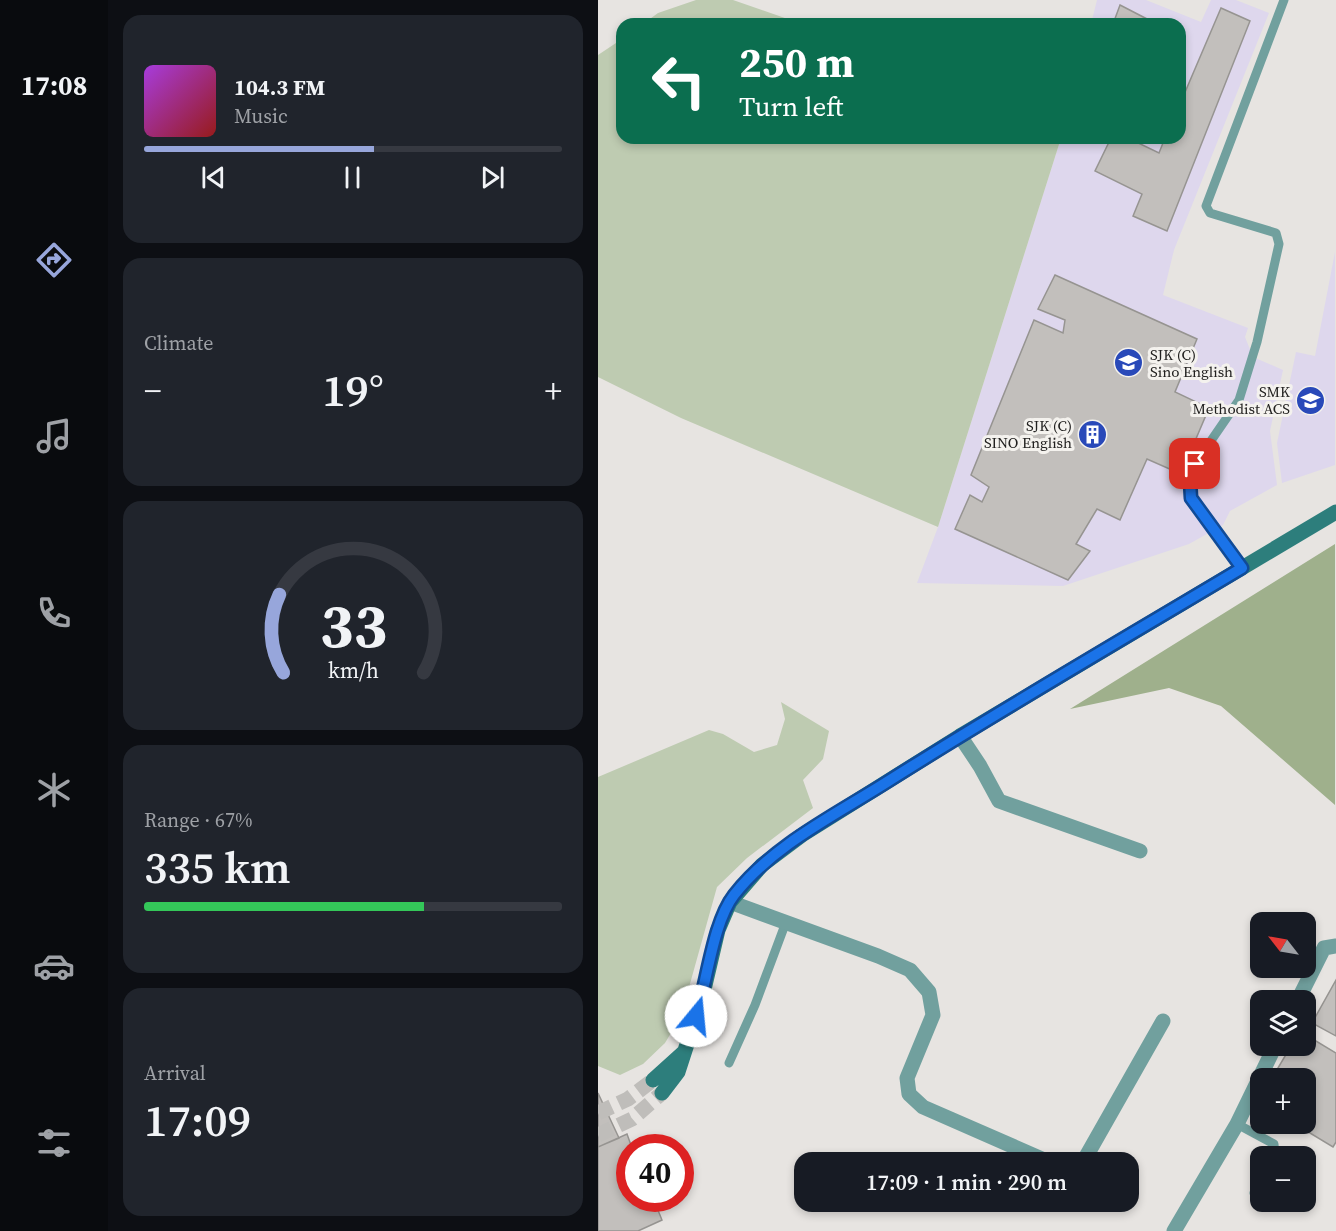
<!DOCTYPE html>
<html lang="en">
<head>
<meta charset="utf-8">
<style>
	:root { --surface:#171b24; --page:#20242c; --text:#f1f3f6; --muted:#9ea1a6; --line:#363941; --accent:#97a6db }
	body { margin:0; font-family:"Source Serif 4",serif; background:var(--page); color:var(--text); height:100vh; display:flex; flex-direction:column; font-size:22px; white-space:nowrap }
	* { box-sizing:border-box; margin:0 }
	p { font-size:20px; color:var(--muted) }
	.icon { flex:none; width:33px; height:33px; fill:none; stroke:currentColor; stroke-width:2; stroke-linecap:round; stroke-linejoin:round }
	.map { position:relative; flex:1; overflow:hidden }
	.details { display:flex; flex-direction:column; gap:15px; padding:15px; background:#0d0f14; width:490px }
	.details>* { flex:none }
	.hud { position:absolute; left:18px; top:18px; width:570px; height:126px; border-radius:18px; box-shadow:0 3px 9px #0003; background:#0b6e4f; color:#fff; overflow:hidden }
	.needle { width:39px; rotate:301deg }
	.fabs { position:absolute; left:652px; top:912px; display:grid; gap:12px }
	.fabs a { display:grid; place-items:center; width:66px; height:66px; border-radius:12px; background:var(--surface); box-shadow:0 3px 9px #0003; font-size:30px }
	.speed { position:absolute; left:18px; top:1134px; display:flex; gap:12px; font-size:30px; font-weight:700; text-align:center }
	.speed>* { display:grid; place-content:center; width:78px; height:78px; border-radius:50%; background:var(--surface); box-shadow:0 3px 9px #0003; line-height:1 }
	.speed .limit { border:9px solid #d22; background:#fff; color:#111 }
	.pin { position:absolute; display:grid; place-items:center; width:51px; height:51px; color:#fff; margin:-26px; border-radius:12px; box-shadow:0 3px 9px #0006 }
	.me { position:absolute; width:66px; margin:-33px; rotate:17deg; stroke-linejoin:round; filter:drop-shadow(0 0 4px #0008) }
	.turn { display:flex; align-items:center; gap:21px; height:126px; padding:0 24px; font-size:27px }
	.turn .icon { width:78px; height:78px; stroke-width:2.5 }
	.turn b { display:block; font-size:42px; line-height:51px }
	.big { font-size:45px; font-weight:600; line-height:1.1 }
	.details .widget { flex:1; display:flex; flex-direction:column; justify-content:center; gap:9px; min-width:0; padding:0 21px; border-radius:18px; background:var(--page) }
	.details .dial { align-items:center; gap:0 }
	.dial svg { height:156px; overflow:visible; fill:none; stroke:var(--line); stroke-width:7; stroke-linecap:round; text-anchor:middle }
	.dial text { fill:var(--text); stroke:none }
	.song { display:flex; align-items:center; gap:18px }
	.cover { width:72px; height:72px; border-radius:9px; background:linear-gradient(135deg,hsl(280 70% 55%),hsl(0 70% 35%)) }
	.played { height:6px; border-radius:3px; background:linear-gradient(90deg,var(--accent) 55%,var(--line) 55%) }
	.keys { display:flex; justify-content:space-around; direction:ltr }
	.heat { display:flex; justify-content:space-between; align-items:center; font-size:33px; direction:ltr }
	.charge { height:9px; border-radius:4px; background:linear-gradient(90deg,#34c759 67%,var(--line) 0) }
	.trip { position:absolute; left:196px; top:1152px; width:345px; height:60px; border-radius:18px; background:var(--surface); box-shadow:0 3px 9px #0003; font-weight:600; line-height:60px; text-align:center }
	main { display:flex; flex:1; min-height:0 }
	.dock { display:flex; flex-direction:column; width:108px; justify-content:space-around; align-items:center; background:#090b0e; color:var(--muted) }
	.dock .icon { width:42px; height:42px }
	.dock .active { color:var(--accent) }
	.dock b { font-size:27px; color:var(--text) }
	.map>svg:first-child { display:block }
	.education { fill:#ded7ed }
	.green { fill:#becbb1 }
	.forest { fill:#9fb08c }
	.building { fill:#c2bfbc; stroke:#969491; stroke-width:1.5 }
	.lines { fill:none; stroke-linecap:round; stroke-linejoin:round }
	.secondary-tunnel { stroke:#bfbdba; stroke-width:15; stroke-dasharray:15 8; stroke-linecap:butt }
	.lane { stroke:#71a09e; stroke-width:9 }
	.street { stroke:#71a09e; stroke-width:15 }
	.secondary { stroke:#2d7e7c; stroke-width:15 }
	.route-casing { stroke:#114b97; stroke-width:15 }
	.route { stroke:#1a73e8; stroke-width:10 }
	.labels { text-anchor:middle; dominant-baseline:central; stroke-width:6; stroke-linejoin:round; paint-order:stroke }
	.poi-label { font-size:15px; fill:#21201f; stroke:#f4f2ee; text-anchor:end }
</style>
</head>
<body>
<main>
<nav class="dock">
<b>17:08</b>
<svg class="icon active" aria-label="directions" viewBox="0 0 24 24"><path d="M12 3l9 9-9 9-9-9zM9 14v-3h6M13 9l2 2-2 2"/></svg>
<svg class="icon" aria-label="music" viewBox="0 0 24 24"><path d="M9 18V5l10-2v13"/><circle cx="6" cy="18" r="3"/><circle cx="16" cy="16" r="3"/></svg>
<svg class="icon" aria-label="phone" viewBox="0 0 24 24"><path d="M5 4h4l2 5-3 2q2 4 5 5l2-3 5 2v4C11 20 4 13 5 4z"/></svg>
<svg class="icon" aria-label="climate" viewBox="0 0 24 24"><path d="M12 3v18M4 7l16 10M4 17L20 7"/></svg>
<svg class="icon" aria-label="car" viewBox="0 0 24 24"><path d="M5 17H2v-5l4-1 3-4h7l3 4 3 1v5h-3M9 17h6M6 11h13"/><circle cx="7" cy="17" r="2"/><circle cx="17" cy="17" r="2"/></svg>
<svg class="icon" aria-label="filters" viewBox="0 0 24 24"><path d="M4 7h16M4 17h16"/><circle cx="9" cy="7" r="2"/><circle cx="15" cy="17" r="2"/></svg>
</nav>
<section class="details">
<div class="widget">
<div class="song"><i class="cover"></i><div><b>104.3 FM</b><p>Music</p></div></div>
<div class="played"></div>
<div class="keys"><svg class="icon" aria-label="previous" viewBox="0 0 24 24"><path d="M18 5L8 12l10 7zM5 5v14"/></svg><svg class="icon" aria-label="pause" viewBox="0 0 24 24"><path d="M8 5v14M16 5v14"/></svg><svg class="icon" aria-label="next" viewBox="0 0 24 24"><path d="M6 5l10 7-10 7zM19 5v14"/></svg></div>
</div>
<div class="widget"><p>Climate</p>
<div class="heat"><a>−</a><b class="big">19°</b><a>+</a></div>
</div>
<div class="widget dial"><svg viewBox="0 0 100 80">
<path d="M14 69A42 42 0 1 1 86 69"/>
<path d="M14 69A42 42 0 0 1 12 29" stroke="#97a6db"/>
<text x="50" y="56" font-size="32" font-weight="700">33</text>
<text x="50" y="72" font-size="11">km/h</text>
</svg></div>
<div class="widget"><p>Range · 67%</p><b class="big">335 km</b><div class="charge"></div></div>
<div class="widget"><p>Arrival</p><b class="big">17:09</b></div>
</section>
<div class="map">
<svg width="738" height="1231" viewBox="0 0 738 1231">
	<rect width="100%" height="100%" fill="#e7e4e1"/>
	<path class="education" d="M499,0h49l55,22 10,-22h25l33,13 -95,237 -11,45 85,33 -3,9 8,20 30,13 -13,61 7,54 -47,26 -7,14 -34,19 -126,42 -146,-3 21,-56 123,-389h119v-114h-89z
		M737,252v213l-53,18 -5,-40 19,-91 19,4z"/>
	<path class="green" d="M98,0h37l69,24h-159l15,-11z
		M24,39v99h439l-123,389 -257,-109 -83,-41v-322z
		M183,702l48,29 -6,28 -20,21 10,28 -66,50 -30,29 -36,129 -16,27 -22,21 -23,11 -22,-9v-289l111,-47 14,4 31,18 23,-7 8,-26z"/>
	<path class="forest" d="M737,544v261l-114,-99 -52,-18 -99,21z"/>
	<path class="building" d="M522,5l29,15 -1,4h-35z
		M623,8l29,13 -83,210 -34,-15 9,-22 -47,-23 16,-33h17l31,15 6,-15h15v-34z
		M457,275l142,64 -22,53 34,16 -28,66 -34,-15 -27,61 -23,-11 -21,35 14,7 -22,29 -113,-51 15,-34 12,7 7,-15 -18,-12 63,-155 29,13 2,-13 -27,-11z
		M738,980v56l-24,-13z
		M708,1035l30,18v89l-3,5 -38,-23h11v-46h-34l19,-32h15z
		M0,1093l21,45 -21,9z
		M29,1134l5,14h-2v50h23l9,22 -24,11h-40v-84z"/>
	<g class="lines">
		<path class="secondary-tunnel" d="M0,1113l30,-14 25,-19
			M0,1135l34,-16 30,-26"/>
		<path class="lane" d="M644,568l-51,-70 -1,-17 5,-17 44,-64 18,-58 22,-98 -3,-11 -66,-20 -4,-7 78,-206
			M131,1063l26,-58 31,-83
			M639,1124l37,20 1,12
			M656,1193l7,-12"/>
		<path class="street" d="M362,736l20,30 19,35 141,50
			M132,902l148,54 32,14 19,22 4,23 -26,63 2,16 14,13 126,55
			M700,1000l26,-52 12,-2
			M485,1162l80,-141
			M576,1231l63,-107 38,-78"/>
		<path class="secondary" d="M55,1080l31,-28
			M64,1093l16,-21 24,-74 16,-68 12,-28 32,-37 40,-30 158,-99 376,-224"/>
	</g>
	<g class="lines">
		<defs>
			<path id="route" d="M98,1016c11,-34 17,-94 38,-121 39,-50 101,-80 153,-113 117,-74 236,-143 355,-214l-51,-70 -1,-17 5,-17"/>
		</defs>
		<use href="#route" class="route-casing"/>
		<use href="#route" class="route"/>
	</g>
	<defs>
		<symbol id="school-disc" viewBox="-11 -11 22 22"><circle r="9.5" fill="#2949b9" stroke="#f4f2ee"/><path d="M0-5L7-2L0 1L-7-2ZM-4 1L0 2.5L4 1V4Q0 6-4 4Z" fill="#fff"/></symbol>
		<symbol id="building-disc" viewBox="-11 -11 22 22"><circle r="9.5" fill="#2949b9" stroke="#f4f2ee"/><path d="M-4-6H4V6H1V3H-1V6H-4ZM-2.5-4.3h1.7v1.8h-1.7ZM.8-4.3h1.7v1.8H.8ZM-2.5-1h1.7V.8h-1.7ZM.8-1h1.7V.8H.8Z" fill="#fff"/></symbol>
	</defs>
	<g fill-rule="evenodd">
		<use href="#school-disc" x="514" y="346" width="33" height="33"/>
		<use href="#school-disc" x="696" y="384" width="33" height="33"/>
		<use href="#building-disc" x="478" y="418" width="33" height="33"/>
	</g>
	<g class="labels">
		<g class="poi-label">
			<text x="552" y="354" text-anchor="start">SJK (C)<tspan x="552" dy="17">Sino English</tspan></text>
			<text x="692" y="391">SMK<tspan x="692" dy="17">Methodist ACS</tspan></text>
			<text x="474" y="425">SJK (C)<tspan x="474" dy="17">SINO English</tspan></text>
		</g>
	</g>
</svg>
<div class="fabs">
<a><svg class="needle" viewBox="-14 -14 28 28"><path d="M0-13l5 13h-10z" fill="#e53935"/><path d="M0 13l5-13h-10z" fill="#9ea1a6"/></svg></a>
<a><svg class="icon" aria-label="layers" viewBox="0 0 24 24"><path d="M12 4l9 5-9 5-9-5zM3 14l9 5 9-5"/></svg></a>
<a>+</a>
<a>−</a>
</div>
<div class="speed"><div class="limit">40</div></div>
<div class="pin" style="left:597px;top:464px;background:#d93025"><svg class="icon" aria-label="arrive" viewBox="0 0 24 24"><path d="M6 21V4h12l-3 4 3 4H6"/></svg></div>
<svg class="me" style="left:98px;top:1016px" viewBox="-20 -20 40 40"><circle r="19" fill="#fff"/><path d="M0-13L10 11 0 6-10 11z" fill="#1a73e8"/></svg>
<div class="trip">17:09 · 1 min · 290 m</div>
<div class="hud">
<div class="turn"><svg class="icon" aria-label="left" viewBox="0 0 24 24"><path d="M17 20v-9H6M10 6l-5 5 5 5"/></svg><div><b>250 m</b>Turn left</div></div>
</div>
</div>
</main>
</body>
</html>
